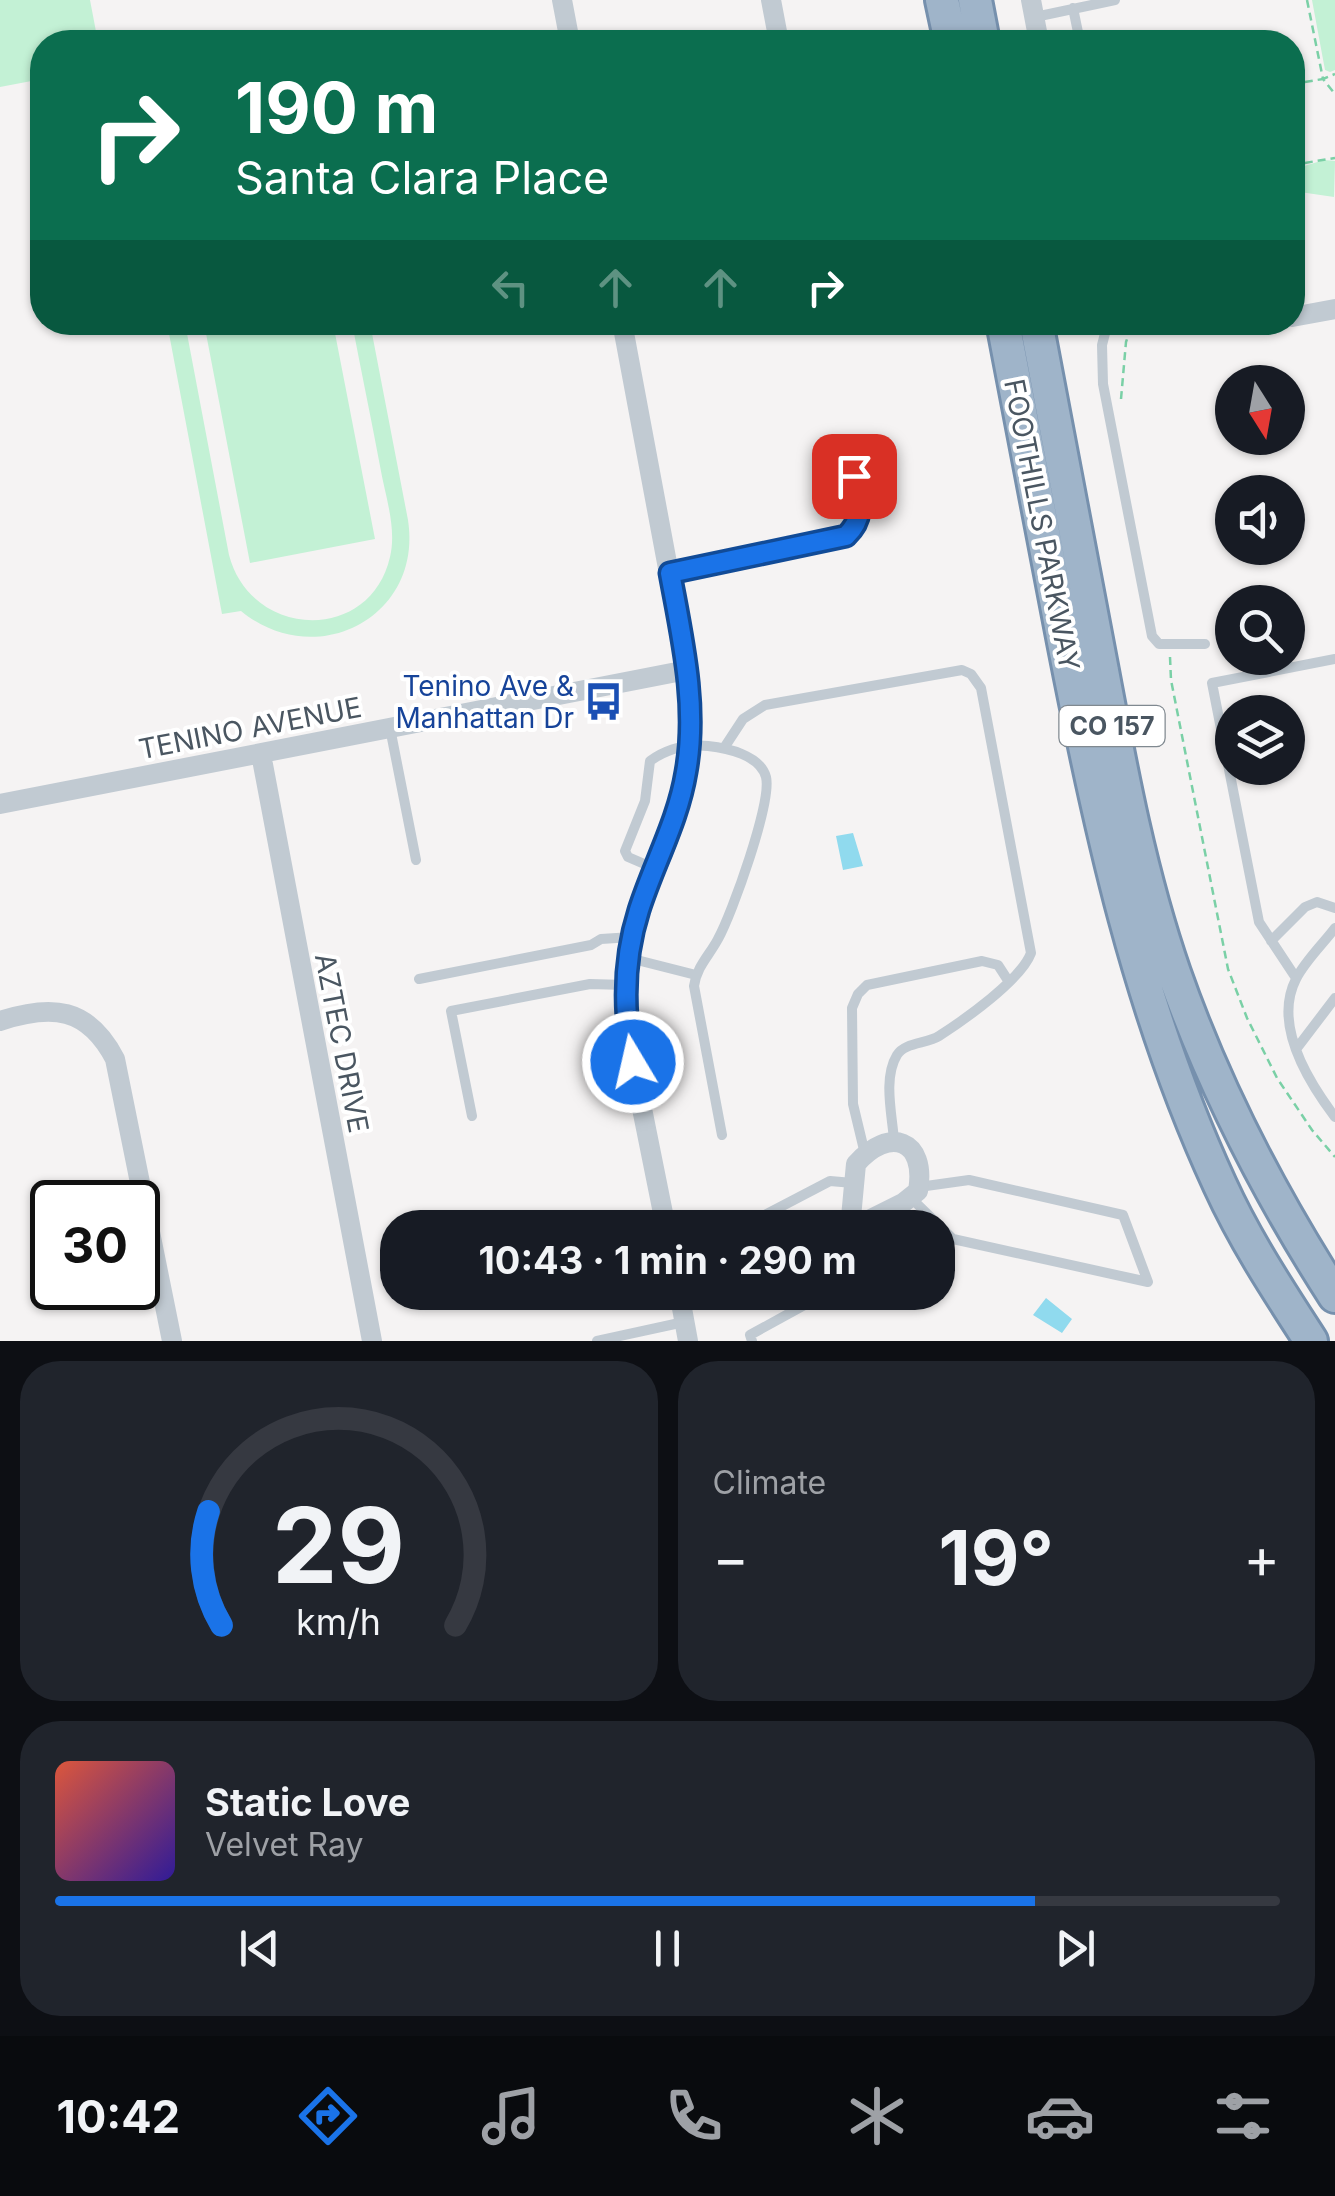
<!DOCTYPE html>
<html lang="en">
<head>
<meta charset="utf-8">
<style>
	:root { --surface:#171b24; --page:#20242c; --text:#f1f3f6; --muted:#9ea1a6; --line:#363941; --accent:#1a73e8 }
	body { margin:0; font-family:Inter,sans-serif; background:var(--page); color:var(--text); height:100vh; display:flex; flex-direction:column; font-size:38px; white-space:nowrap }
	* { box-sizing:border-box; margin:0 }
	p { font-size:32px; color:var(--muted) }
	.icon { flex:none; width:55px; height:55px; fill:none; stroke:currentColor; stroke-width:2; stroke-linecap:round; stroke-linejoin:round }
	.map { position:relative; height:1341px; overflow:hidden }
	.sheet { display:flex; flex-direction:column; gap:20px; padding:20px; background:#0d0f14; flex:1 }
	.sheet>* { flex:none }
	.top-card { position:absolute; left:30px; top:30px; width:1275px; height:305px; border-radius:40px; box-shadow:0 2px 8px #0004; background:#0b6e4f; color:#fff; overflow:hidden }
	.needle { width:65px; rotate:169deg }
	.tools { position:absolute; left:1215px; top:365px; display:grid; gap:20px }
	.tools a { display:grid; place-items:center; width:90px; height:90px; border-radius:50%; background:var(--surface); box-shadow:0 2px 8px #0004; font-size:50px }
	.speed { position:absolute; left:30px; top:1180px; display:flex; gap:20px; font-size:50px; font-weight:700; text-align:center }
	.speed>* { display:grid; place-content:center; width:130px; height:130px; border-radius:50%; background:var(--surface); box-shadow:0 2px 8px #0004; line-height:1 }
	.speed .limit { border:5px solid #111; border-radius:15px; background:#fff; color:#111 }
	.pin { position:absolute; display:grid; place-items:center; width:85px; height:85px; color:#fff; margin:-42px; border-radius:20px; box-shadow:0 5px 15px #0006 }
	.me { position:absolute; width:110px; margin:-55px; rotate:351deg; stroke-linejoin:round; filter:drop-shadow(0 0 8px #0008) }
	.turn { display:flex; align-items:center; gap:35px; height:210px; padding:0 40px; font-size:45px }
	.turn .icon { width:130px; height:130px; stroke-width:2.5 }
	.turn b { display:block; font-size:70px; line-height:85px }
	.lanes { display:flex; align-items:center; height:95px; padding:0 40px; background:#0003; justify-content:center; gap:50px; direction:ltr }
	.lanes .off { opacity:.35 }
	.big { font-size:75px; font-weight:700; line-height:1.1 }
	.sheet .card { flex:1; display:flex; flex-direction:column; justify-content:center; gap:15px; min-width:0; padding:0 35px; border-radius:40px; background:var(--page) }
	.sheet .dial { align-items:center; gap:0 }
	.dial svg { height:260px; overflow:visible; fill:none; stroke:var(--line); stroke-width:7; stroke-linecap:round; text-anchor:middle }
	.dial text { fill:var(--text); stroke:none }
	.song { display:flex; align-items:center; gap:30px }
	.cover { width:120px; height:120px; border-radius:15px; background:linear-gradient(135deg,hsl(10 70% 55%),hsl(250 70% 35%)) }
	.played { height:10px; border-radius:5px; background:linear-gradient(90deg,var(--accent) 80%,var(--line) 80%) }
	.keys { display:flex; justify-content:space-around; direction:ltr }
	.heat { display:flex; justify-content:space-between; align-items:center; font-size:55px; direction:ltr }
	.sheet .tiles { flex:1; display:grid; gap:20px; grid-template-columns:1fr 1fr }
	.card:last-child { grid-column:span 2 }
	.trip { position:absolute; left:380px; top:1210px; width:575px; height:100px; border-radius:40px; background:var(--surface); box-shadow:0 2px 8px #0004; font-weight:700; line-height:100px; text-align:center }
	.tabs { display:flex; height:160px; justify-content:space-around; align-items:center; background:#090b0e; color:var(--muted) }
	.tabs .icon { width:70px; height:70px }
	.tabs .active { color:var(--accent) }
	.tabs b { font-size:45px; color:var(--text) }
	.map>svg:first-child { display:block }
	.green { fill:#c3f1d5 }
	.water { fill:#90daee }
	.lines { fill:none; stroke-linecap:round; stroke-linejoin:round }
	.trunk-casing { stroke:#7690ad; stroke-width:38 }
	.path { stroke:#7ad0a6; stroke-width:2.5; stroke-dasharray:8 5; stroke-linecap:butt }
	.service { stroke:#c1cad2; stroke-width:10 }
	.minor { stroke:#c1cad2; stroke-width:20 }
	.trunk { stroke:#9fb4c9; stroke-width:32 }
	.route-casing { stroke:#114b97; stroke-width:25 }
	.route { stroke:#1a73e8; stroke-width:18 }
	.labels { text-anchor:middle; dominant-baseline:central; stroke-width:8; stroke-linejoin:round; paint-order:stroke }
	.shield { fill:#fff; stroke:#808990; stroke-width:2.5 }
	.shield-label { font-size:25px; font-weight:bold; fill:#4a5661 }
	.street-label { font-size:28px; fill:#4a5661; stroke:#fff }
	.transit-label { font-size:28px; fill:#164399; stroke:#fff; text-anchor:end }
</style>
</head>
<body>
<div class="map">
<svg width="1335" height="1341" viewBox="0 0 1335 1341">
	<rect width="100%" height="100%" fill="#f5f3f3"/>
	<path class="green" d="M0,0h90l8,42h-56v37l-42,8z
		M1312,0h23v70l-5,2 -5,-2z
		M1324,160l11,1 -1,36 -34,-5 1,-25z
		M167,323h18l44,232c22,84 141,89 161,2 7,-29 -5,-62 -10,-91 -9,-48 -19,-96 -28,-143h18l38,197c15,98 -93,152 -167,91l-19,3z
		M204,323h129l42,216 -125,24z"/>
	<path class="water" d="M853,833l10,33 -20,4 -7,-34z
		M1046,1298l26,21 -10,14 -29,-18z"/>
	<g class="lines">
		<defs>
			<path id="trunk" d="M942,0l9,42
				M975,0l8,42
				M1003,322c20,107 41,213 61,320 36,186 76,370 156,543 25,55 58,105 91,156
				M1036,322c22,117 44,233 66,349 19,102 38,204 72,302 40,114 96,222 161,323"/>
		</defs>
		<use href="#trunk" class="trunk-casing"/>
		<path class="path" d="M1307,0l16,79 12,-5
			M1292,84l31,-5 12,15
			M1292,165l43,-7
			M1121,399l5,-57 7,-20
			M1170,657l1,23 57,289 19,49 30,60 35,52 23,27"/>
		<path class="service" d="M1073,8l7,34
			M1035,17l80,-17
			M1108,322l-6,23 1,39 49,252 7,8h46
			M390,728l26,132
			M724,748l19,-29 22,-14 197,-35 9,4 10,14 50,265c-10,27 -67,67 -92,83 -12,8 -34,6 -42,19 -14,23 -5,59 -3,85
			M656,869l-28,-12 -3,-6 20,-50 5,-40c18,-13 37,-17 58,-15 19,2 52,9 58,31 6,25 -34,137 -48,162 -9,17 -21,27 -24,47l28,149
			M1335,928c-12,16 -30,33 -39,51 -23,45 11,101 39,138
			M1271,941l34,-34 12,-5 18,6
			M629,958l67,17
			M1296,978l-37,-56 -47,-239 123,-24
			M419,979l172,-34 10,-6 31,-2
			M1297,1048l38,-50
			M472,1116l-21,-105 139,-27 35,1
			M865,1154l-12,-50 -1,-96 6,-14 9,-9 115,-24 16,4 11,17
			M911,1198l42,41 195,43 -25,-67 -154,-35 -50,7
			M740,1228l90,-47 23,2
			M597,1341l87,-19
			M752,1341l-2,-6 78,-43"/>
		<path class="minor" d="M562,0l8,42
			M771,0l8,42
			M1031,0l8,42
			M1292,317l43,-8
			M622,322l65,348c3,54 1,101 -13,152 -8,30 -24,57 -34,86 -14,38 -16,81 -14,121l40,199
			M670,573l176,-37c20,-19 13,-36 9,-60
			M261,754l111,587
			M0,804l687,-134
			M0,1021c52,-17 88,-14 115,38l57,282
			M850,1228l6,-64c33,-38 71,-25 62,27l-15,12 -50,25
			M679,1292l9,49"/>
		<use href="#trunk" class="trunk"/>
	</g>
	<g class="lines">
		<defs>
			<path id="route" d="M633,1062c-10,-51 -10,-102 6,-152 15,-47 39,-89 47,-138 12,-66 -4,-134 -16,-199l176,-37c20,-19 13,-36 8,-60"/>
		</defs>
		<use href="#route" class="route-casing"/>
		<use href="#route" class="route"/>
	</g>
	<defs>
		<symbol id="bus-bare" viewBox="-9 -9 18 18"><path d="M-5-6H5V4H4V6H2V4H-2V6H-4V4H-5ZM-3.5-4V0h7V-4ZM-3.5 1.2v1.5H-2V1.2ZM2 1.2v1.5H3.5V1.2Z" fill="#1a4fb4" stroke="#fff" stroke-width="2.5" paint-order="stroke"/></symbol>
	</defs>
	<g fill-rule="evenodd">
		<use href="#bus-bare" x="576" y="674" width="55" height="55"/>
	</g>
	<g class="labels">
		<rect class="shield" x="1059.5" y="706" width="105" height="40" rx="8"/>
		<g class="shield-label">
			<text x="1112" y="726">CO 157</text>
		</g>
		<g class="street-label">
			<text transform="translate(1042 525) rotate(79)">FOOTHILLS PARKWAY</text>
			<text transform="translate(250 728) rotate(-11)">TENINO AVENUE</text>
			<text transform="translate(342 1043) rotate(79)">AZTEC DRIVE</text>
		</g>
		<g class="transit-label">
			<text x="574" y="686">Tenino Ave &amp;<tspan x="574" dy="32">Manhattan Dr</tspan></text>
		</g>
	</g>
</svg>
<div class="tools">
<a><svg class="needle" viewBox="-14 -14 28 28"><path d="M0-13l5 13h-10z" fill="#e53935"/><path d="M0 13l5-13h-10z" fill="#9ea1a6"/></svg></a>
<a><svg class="icon" aria-label="sound" viewBox="0 0 24 24"><path d="M4 9h4l5-4v14l-5-4H4zM17 9q2 3 0 6"/></svg></a>
<a><svg class="icon" aria-label="search" viewBox="0 0 24 24"><circle cx="10" cy="10" r="6"/><path d="M15 15l6 6"/></svg></a>
<a><svg class="icon" aria-label="layers" viewBox="0 0 24 24"><path d="M12 4l9 5-9 5-9-5zM3 14l9 5 9-5"/></svg></a>
</div>
<div class="speed"><div class="limit">30</div></div>
<div class="pin" style="left:854px;top:476px;background:#d93025"><svg class="icon" aria-label="arrive" viewBox="0 0 24 24"><path d="M6 21V4h12l-3 4 3 4H6"/></svg></div>
<svg class="me" style="left:633px;top:1062px" viewBox="-20 -20 40 40"><circle r="17" fill="#1a73e8" stroke="#fff" stroke-width="3"/><path d="M0-11L8 9 0 5-8 9z" fill="#fff"/></svg>
<div class="trip">10:43 · 1 min · 290 m</div>
<div class="top-card">
<div class="turn"><svg class="icon" aria-label="right" viewBox="0 0 24 24"><path d="M7 20v-9h11M14 6l5 5-5 5"/></svg><div><b>190 m</b>Santa Clara Place</div></div>
<div class="lanes"><svg class="icon off" aria-label="left" viewBox="0 0 24 24"><path d="M17 20v-9H6M10 6l-5 5 5 5"/></svg><svg class="icon off" aria-label="ahead" viewBox="0 0 24 24"><path d="M12 20V5M6 11l6-6 6 6"/></svg><svg class="icon off" aria-label="ahead" viewBox="0 0 24 24"><path d="M12 20V5M6 11l6-6 6 6"/></svg><svg class="icon" aria-label="right" viewBox="0 0 24 24"><path d="M7 20v-9h11M14 6l5 5-5 5"/></svg></div>
</div>
</div>
<section class="sheet">
<div class="tiles">
<div class="card dial"><svg viewBox="0 0 100 80">
<path d="M14 69A42 42 0 1 1 86 69"/>
<path d="M14 69A42 42 0 0 1 10 34" stroke="#1a73e8"/>
<text x="50" y="56" font-size="32" font-weight="700">29</text>
<text x="50" y="72" font-size="11">km/h</text>
</svg></div>
<div class="card"><p>Climate</p>
<div class="heat"><a>−</a><b class="big">19°</b><a>+</a></div>
</div>
<div class="card">
<div class="song"><i class="cover"></i><div><b>Static Love</b><p>Velvet Ray</p></div></div>
<div class="played"></div>
<div class="keys"><svg class="icon" aria-label="previous" viewBox="0 0 24 24"><path d="M18 5L8 12l10 7zM5 5v14"/></svg><svg class="icon" aria-label="pause" viewBox="0 0 24 24"><path d="M8 5v14M16 5v14"/></svg><svg class="icon" aria-label="next" viewBox="0 0 24 24"><path d="M6 5l10 7-10 7zM19 5v14"/></svg></div>
</div>
</div>
</section>
<nav class="tabs">
<b>10:42</b>
<svg class="icon active" aria-label="directions" viewBox="0 0 24 24"><path d="M12 3l9 9-9 9-9-9zM9 14v-3h6M13 9l2 2-2 2"/></svg>
<svg class="icon" aria-label="music" viewBox="0 0 24 24"><path d="M9 18V5l10-2v13"/><circle cx="6" cy="18" r="3"/><circle cx="16" cy="16" r="3"/></svg>
<svg class="icon" aria-label="phone" viewBox="0 0 24 24"><path d="M5 4h4l2 5-3 2q2 4 5 5l2-3 5 2v4C11 20 4 13 5 4z"/></svg>
<svg class="icon" aria-label="climate" viewBox="0 0 24 24"><path d="M12 3v18M4 7l16 10M4 17L20 7"/></svg>
<svg class="icon" aria-label="car" viewBox="0 0 24 24"><path d="M5 17H2v-5l4-1 3-4h7l3 4 3 1v5h-3M9 17h6M6 11h13"/><circle cx="7" cy="17" r="2"/><circle cx="17" cy="17" r="2"/></svg>
<svg class="icon" aria-label="filters" viewBox="0 0 24 24"><path d="M4 7h16M4 17h16"/><circle cx="9" cy="7" r="2"/><circle cx="15" cy="17" r="2"/></svg>
</nav>
</body>
</html>
